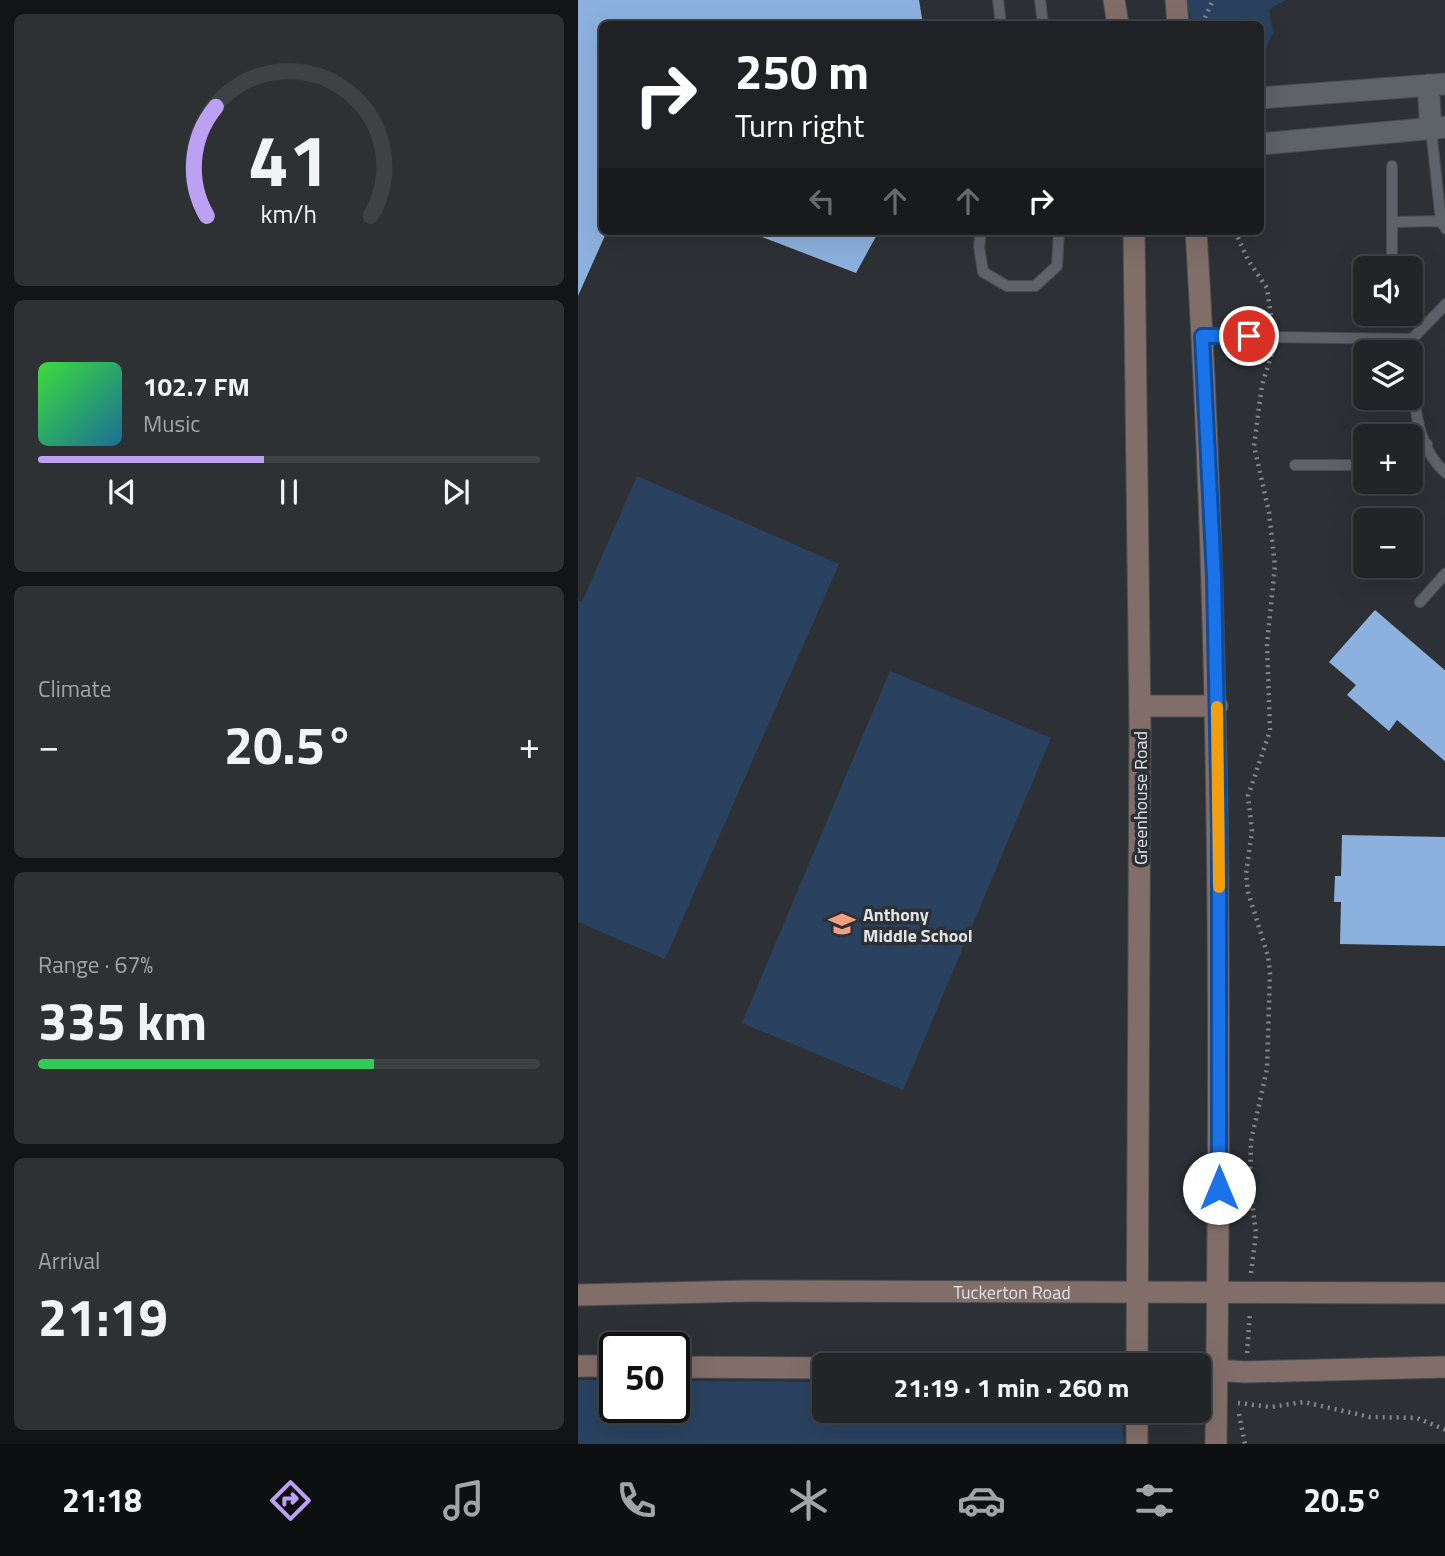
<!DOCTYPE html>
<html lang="en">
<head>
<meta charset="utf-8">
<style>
	:root { --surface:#222528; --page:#2e3134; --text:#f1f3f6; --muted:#a2a5a8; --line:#3f4245; --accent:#bca0f2 }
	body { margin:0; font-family:"Titillium Web",sans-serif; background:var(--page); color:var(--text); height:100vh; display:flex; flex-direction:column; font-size:26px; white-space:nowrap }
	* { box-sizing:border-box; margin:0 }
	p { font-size:23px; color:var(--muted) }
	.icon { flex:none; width:38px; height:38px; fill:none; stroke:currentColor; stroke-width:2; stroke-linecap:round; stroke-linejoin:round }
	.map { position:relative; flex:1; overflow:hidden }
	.panel { display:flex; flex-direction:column; gap:14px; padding:14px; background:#131416; width:578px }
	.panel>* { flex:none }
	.hud { position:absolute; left:21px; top:21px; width:665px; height:214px; border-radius:10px; box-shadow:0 7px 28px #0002,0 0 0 2px var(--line); background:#202124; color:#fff; overflow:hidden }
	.tools { position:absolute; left:775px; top:256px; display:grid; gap:14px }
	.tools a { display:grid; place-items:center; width:70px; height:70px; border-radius:10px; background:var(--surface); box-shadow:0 7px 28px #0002,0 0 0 2px var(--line); font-size:35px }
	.speed { position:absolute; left:21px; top:1332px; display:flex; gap:14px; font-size:35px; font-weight:700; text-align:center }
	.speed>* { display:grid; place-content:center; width:91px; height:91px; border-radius:50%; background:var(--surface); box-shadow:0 7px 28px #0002,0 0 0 2px var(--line); line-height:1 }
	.speed .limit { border:4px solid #111; border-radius:10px; background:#fff; color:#111 }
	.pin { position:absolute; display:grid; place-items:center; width:60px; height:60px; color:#fff; margin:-30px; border:4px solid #fff; border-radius:50%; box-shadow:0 2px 7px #0007 }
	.me { position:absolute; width:77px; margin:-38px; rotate:0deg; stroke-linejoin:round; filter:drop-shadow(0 0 5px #0008) }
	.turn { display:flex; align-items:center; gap:24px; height:147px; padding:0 21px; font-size:32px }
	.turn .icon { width:91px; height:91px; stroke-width:2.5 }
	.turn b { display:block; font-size:49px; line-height:60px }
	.lanes { display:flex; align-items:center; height:66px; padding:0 21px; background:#0003; justify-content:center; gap:35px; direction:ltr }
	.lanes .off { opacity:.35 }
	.big { font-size:52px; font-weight:700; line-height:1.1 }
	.panel .card { flex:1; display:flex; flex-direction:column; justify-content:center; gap:10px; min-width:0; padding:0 24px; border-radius:10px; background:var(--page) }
	.panel .dial { align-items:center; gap:0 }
	.dial svg { height:182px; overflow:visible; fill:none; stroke:var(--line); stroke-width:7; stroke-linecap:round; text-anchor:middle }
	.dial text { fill:var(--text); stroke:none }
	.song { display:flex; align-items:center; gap:21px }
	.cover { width:84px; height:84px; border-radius:10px; background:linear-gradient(135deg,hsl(120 70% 55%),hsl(200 70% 35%)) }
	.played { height:7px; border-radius:4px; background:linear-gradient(90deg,var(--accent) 45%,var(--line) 45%) }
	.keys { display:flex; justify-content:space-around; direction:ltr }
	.heat { display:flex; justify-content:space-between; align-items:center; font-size:38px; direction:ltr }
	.charge { height:10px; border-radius:5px; background:linear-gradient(90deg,#34c759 67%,var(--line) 0) }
	.trip { position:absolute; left:234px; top:1353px; width:399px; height:70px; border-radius:10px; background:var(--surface); box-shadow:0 7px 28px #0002,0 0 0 2px var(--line); font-weight:700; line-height:70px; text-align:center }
	.tabs { display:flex; height:112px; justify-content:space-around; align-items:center; background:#0e0f10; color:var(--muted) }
	.tabs .icon { width:49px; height:49px }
	.tabs .active { color:var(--accent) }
	.tabs b { font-size:32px; color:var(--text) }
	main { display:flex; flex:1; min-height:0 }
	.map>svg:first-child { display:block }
	.green { fill:#2a4260 }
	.building { fill:#8db1de }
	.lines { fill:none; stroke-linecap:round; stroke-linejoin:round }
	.lane-casing { stroke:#4a4e52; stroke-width:12 }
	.street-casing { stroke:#4a4e52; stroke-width:23 }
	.secondary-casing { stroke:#4a4e52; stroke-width:23 }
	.path { stroke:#83868b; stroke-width:4.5; stroke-dasharray:2 5; stroke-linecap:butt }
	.lane { stroke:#5e6369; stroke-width:10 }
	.street { stroke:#5e6369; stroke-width:21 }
	.secondary { stroke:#826e69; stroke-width:21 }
	.route-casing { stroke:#114b97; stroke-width:18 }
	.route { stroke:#1a73e8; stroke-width:12 }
	.slow { stroke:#f59e0b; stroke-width:12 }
	.labels { text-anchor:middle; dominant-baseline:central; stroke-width:7; stroke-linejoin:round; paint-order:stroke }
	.street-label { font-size:18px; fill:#e1e3e7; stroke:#2d3136 }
	.poi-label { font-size:18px; font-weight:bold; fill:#e1e3e7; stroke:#2d3136; text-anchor:start }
</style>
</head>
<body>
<main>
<section class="panel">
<div class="card dial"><svg viewBox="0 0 100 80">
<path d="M14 69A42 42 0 1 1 86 69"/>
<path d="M14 69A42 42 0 0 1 18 21" stroke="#bca0f2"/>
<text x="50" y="56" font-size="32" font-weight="700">41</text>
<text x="50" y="72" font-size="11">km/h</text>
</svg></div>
<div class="card">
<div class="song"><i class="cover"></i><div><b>102.7 FM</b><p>Music</p></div></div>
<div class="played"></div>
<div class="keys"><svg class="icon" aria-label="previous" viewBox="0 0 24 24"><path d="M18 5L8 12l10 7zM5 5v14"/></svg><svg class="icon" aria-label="pause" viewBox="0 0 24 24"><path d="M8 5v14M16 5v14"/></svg><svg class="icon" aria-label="next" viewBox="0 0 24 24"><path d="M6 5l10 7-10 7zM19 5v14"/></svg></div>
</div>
<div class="card"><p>Climate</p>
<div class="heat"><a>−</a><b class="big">20.5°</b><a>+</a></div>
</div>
<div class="card"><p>Range · 67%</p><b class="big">335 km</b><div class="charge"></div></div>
<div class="card"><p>Arrival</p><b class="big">21:19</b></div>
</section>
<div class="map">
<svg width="868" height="1444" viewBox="0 0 868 1444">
	<rect width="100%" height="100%" fill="#2d3136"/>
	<path class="green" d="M609,0h99l-17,9 4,24 -12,26 -1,-35h-69z
		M59,476l202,88 -174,395 -87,-37v-321l4,1z
		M312,671l161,67 -148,352 -161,-67z
		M0,1380h37v27h59v-26l151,1v28l296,1 3,33h-546z"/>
	<path class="building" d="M0,0h341l4,24h-321v207h5l-29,65z
		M168,231h133l-23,42z
		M797,610l71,61v91l-49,-42 -8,11 -42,-36 9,-10 -27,-23z
		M764,835l104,2v109l-106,-2 1,-42h-7l1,-26h6z"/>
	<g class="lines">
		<defs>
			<path id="lane" d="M420,0l3,24
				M462,0l3,24
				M853,129l10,92 5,8
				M814,222l49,-1
				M403,231l-2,16 4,25 24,14h28l22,-20 2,-35
				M814,268v-102
				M624,336l210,3 34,-35
				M834,339c2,43 -3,102 34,134
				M833,452l16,-8
				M717,465h71
				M842,602l26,-29"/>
			<path id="street" d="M850,85l3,44
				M682,98l186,-14
				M682,144l186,-17"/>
			<g id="secondary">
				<path d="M536,0l4,24"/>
				<path d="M598,0l2,24"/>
				<path d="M556,231l6,495 -3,639"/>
				<path d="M618,231c25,404 25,808 20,1213"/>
				<path d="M562,706h77"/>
				<path id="s1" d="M0,1295l170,-4 698,2"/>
				<path d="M0,1366h37"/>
				<path d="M96,1367l151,1"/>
				<path d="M621,1369l46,3 201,-5"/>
				<path d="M559,1410v34"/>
			</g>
		</defs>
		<use href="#lane" class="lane-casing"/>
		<use href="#street" class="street-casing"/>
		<use href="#secondary" class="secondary-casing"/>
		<path class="path" d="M624,24l11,-24
			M657,231l13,29 19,28 5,35
			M673,1273l5,-39 -6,-49 1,-44 16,-72 3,-96 -2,-17 -20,-64 -2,-18 6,-43 -4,-35 22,-65 -3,-87 8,-78 -6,-54 -15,-66 8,-61 10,-32
			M669,1353l3,-40
			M660,1403l33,4 33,-5 66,15 47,1 29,12
			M661,1414l6,30"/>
		<use href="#lane" class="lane"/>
		<use href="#street" class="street"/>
		<use href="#secondary" class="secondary"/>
	</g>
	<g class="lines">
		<defs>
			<path id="route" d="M641,1188v-357l-5,-254 -12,-241h47"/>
		</defs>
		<use href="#route" class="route-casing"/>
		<use href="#route" class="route"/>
		<path class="slow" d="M639,707l2,180"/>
	</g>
	<defs>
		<symbol id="school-bare" viewBox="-9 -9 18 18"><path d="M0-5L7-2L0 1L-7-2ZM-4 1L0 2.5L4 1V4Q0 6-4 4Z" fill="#f2a080" stroke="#2d3136" stroke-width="2.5" paint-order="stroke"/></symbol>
	</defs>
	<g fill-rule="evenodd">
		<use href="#school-bare" x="245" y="905" width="38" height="38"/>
	</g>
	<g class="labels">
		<g class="street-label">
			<text transform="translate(562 798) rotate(-90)">Greenhouse Road</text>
			<text stroke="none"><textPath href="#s1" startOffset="434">Tuckerton Road</textPath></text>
		</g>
		<g class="poi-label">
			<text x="285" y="914">Anthony<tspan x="285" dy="21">Middle School</tspan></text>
		</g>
	</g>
</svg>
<div class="tools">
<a><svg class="icon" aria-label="sound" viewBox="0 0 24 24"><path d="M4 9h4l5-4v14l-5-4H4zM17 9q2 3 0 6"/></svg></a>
<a><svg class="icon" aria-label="layers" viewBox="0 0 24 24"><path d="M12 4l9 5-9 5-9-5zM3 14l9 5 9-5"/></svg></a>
<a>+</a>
<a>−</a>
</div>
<div class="speed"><div class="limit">50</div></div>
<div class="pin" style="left:671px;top:336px;background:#d93025"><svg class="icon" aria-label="arrive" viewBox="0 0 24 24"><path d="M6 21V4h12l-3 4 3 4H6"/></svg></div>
<svg class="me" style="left:641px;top:1188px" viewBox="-20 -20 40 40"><circle r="19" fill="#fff"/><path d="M0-13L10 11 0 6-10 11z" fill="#1a73e8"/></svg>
<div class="trip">21:19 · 1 min · 260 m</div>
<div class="hud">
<div class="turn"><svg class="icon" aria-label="right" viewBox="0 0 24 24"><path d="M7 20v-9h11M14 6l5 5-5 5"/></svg><div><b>250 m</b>Turn right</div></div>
<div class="lanes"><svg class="icon off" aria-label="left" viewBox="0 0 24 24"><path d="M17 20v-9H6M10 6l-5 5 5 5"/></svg><svg class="icon off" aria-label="ahead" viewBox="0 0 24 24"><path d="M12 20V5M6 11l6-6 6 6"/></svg><svg class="icon off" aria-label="ahead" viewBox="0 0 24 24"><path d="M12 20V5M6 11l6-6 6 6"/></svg><svg class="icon" aria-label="right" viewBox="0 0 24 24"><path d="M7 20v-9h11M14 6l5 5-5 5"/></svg></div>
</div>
</div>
</main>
<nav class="tabs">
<b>21:18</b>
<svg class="icon active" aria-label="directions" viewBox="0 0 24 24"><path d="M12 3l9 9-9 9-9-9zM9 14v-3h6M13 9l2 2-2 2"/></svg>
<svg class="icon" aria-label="music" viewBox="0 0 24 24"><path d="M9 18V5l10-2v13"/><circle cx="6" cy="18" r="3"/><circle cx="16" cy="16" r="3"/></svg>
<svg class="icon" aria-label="phone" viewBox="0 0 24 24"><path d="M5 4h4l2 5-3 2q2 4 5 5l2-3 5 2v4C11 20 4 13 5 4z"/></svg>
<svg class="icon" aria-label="climate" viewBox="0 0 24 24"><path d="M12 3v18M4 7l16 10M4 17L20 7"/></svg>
<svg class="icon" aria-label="car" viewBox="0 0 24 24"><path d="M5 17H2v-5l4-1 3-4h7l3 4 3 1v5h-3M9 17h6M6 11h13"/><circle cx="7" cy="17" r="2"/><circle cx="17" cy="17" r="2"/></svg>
<svg class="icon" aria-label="filters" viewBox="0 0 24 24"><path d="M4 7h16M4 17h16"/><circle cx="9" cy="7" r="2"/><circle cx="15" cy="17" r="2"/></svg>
<b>20.5°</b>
</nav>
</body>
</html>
